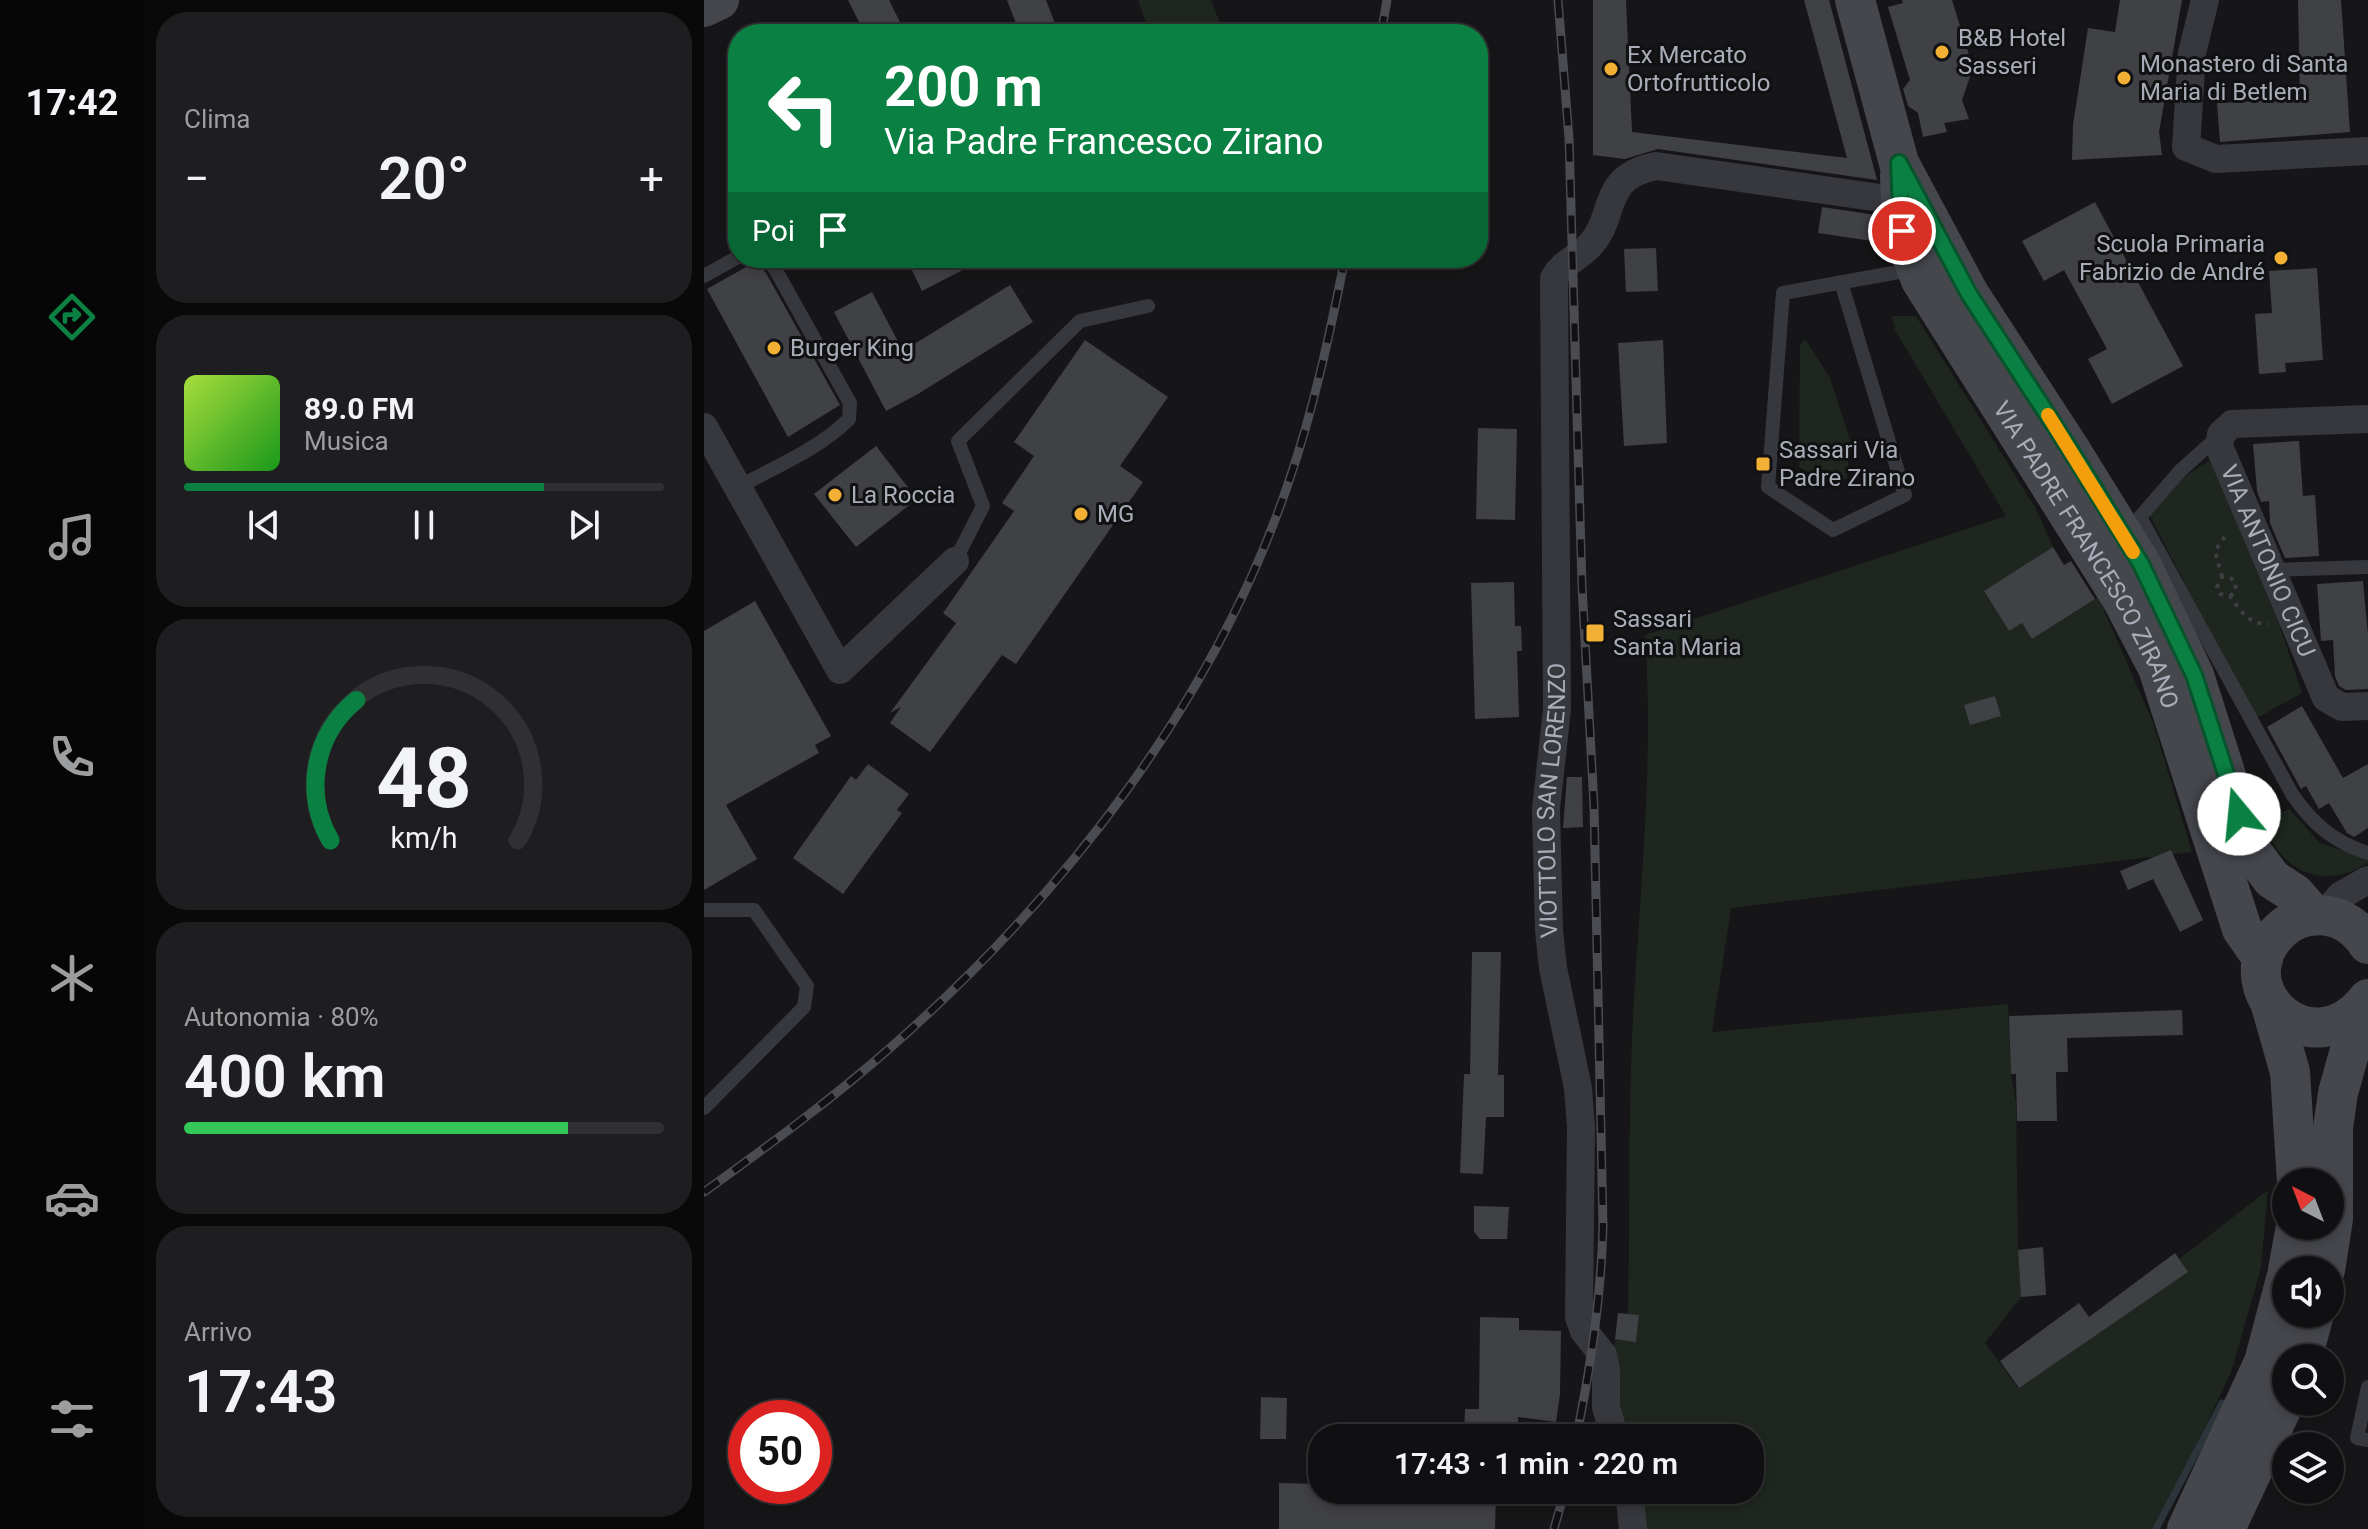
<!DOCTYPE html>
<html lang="it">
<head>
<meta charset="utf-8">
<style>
	:root { --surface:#101012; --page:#1e1e20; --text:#f1f3f6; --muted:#9c9d9f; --line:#303032; --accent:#0b8043 }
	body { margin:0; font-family:Roboto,sans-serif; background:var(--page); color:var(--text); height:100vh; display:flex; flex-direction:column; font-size:30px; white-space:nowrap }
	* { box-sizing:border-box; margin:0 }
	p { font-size:26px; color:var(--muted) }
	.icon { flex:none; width:44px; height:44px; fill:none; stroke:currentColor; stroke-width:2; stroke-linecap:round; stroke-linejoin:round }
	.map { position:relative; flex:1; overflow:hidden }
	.panel { display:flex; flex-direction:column; gap:12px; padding:12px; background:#09090a; width:560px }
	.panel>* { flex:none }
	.hud { position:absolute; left:24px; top:24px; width:760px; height:244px; border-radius:32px; box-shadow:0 4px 12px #0003,0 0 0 2px var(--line); background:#0b8043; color:#fff; overflow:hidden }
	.needle { width:52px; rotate:318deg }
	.controls { position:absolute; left:1568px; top:1168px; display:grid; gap:16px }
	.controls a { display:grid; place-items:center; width:72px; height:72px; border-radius:50%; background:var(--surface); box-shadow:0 4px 12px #0003,0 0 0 2px var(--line); font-size:40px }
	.speed { position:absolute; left:24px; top:1400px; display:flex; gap:16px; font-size:40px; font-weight:700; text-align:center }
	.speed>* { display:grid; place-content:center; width:104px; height:104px; border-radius:50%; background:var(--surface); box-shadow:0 4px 12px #0003,0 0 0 2px var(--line); line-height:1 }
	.speed .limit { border:12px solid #d22; background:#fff; color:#111 }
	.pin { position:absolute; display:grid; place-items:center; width:68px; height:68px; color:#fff; margin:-34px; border:4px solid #fff; border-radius:50%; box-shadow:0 2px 8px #0007 }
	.me { position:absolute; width:88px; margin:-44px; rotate:343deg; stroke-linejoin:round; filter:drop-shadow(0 0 6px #0008) }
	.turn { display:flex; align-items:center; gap:28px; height:168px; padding:0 24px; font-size:36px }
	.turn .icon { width:104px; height:104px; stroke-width:2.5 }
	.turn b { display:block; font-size:56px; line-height:68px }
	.then { display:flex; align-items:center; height:76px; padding:0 24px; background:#0003; gap:16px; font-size:30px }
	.big { font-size:60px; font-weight:600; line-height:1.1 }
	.panel .widget { flex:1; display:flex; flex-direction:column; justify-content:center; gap:12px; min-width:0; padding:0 28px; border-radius:32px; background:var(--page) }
	.panel .dial { align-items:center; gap:0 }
	.dial svg { height:208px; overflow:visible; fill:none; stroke:var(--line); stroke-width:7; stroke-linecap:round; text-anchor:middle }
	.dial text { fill:var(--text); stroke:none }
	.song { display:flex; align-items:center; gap:24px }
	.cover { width:96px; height:96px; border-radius:12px; background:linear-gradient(135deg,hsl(80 70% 55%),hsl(120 70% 35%)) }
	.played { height:8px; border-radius:4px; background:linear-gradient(90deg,var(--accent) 75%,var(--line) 75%) }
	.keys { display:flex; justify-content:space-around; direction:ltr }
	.heat { display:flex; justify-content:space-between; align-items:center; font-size:44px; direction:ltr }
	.charge { height:12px; border-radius:6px; background:linear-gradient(90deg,#34c759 80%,var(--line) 0) }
	.trip { position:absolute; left:604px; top:1424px; width:456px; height:80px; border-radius:32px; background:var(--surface); box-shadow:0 4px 12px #0003,0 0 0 2px var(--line); font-weight:600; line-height:80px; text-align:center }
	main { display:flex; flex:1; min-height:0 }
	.dock { display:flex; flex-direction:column; width:144px; justify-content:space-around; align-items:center; background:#060607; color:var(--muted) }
	.dock .icon { width:56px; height:56px }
	.dock .current { color:var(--accent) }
	.dock b { font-size:36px; color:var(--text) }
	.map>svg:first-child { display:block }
	.green { fill:#1e261f }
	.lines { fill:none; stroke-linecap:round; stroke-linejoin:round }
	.stream { stroke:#2c353c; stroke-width:7 }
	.building { fill:#404145 }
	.path { stroke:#3d3f44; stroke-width:4; stroke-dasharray:4 6; stroke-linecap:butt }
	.service { stroke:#37383d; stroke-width:14 }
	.minor { stroke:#37383d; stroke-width:28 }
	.secondary { stroke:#45474d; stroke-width:40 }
	.rail-casing { stroke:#4a4c52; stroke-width:9 }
	.rail { stroke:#111113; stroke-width:6; stroke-dasharray:18; stroke-linecap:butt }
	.route-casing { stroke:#07532c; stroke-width:20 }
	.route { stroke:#0b8043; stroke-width:14 }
	.slow { stroke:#f59e0b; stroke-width:14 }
	.poi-dot { fill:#f2b134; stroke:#111113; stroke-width:3 }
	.labels { text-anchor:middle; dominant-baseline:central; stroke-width:6; stroke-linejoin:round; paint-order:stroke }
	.poi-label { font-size:24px; fill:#a8adb8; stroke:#111113; text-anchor:start }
	.street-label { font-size:24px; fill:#a8adb8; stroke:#111113 }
</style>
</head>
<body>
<main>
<nav class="dock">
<b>17:42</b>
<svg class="icon current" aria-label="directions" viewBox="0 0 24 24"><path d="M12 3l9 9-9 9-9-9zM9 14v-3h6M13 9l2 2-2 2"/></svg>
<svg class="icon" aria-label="music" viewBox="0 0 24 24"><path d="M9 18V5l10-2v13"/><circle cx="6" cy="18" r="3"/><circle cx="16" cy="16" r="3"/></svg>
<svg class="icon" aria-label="phone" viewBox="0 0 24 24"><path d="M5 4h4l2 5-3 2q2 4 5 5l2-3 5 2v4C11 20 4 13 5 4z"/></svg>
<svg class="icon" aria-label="climate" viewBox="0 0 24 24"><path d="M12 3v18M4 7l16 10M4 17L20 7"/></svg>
<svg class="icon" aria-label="car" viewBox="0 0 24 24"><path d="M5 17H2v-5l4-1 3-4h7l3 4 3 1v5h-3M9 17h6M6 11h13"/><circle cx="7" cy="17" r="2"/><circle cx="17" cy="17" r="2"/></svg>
<svg class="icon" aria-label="filters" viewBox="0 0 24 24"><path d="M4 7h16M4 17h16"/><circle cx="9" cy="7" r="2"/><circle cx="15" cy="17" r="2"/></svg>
</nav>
<section class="panel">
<div class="widget"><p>Clima</p>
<div class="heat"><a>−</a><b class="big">20°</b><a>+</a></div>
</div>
<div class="widget">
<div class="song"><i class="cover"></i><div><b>89.0 FM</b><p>Musica</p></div></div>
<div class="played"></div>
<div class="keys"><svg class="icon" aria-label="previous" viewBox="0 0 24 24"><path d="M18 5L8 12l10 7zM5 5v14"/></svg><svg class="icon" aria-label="pause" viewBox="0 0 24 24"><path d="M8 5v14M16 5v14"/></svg><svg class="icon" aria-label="next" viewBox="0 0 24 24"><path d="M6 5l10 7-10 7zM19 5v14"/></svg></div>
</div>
<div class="widget dial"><svg viewBox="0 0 100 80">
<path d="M14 69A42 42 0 1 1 86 69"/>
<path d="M14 69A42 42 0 0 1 24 15" stroke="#0b8043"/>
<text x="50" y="56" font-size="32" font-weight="700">48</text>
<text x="50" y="72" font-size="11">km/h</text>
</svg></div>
<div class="widget"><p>Autonomia · 80%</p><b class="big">400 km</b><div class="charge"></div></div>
<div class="widget"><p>Arrivo</p><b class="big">17:43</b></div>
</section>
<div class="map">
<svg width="1664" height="1529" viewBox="0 0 1664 1529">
	<rect width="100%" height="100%" fill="#161618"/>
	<path class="green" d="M434,0h73l13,34h-74z
		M1188,316h24l119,191 18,40 -69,45 25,39 13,-8 10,16 66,-42 55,125 39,130 -461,56 -19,124 296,-28 3,70 5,28 2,148 3,47 -36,46 33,45 169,-116 -8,-13 89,-69 -7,78 -30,104 -74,157h-515l-3,-39h111v-52h-132l-12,-31 9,-68 21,2 3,-25 -11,-2c2,-99 0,-199 5,-297 7,-129 21,-253 12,-382l361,-119 -111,-186z
		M1101,339l25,39 20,62 -3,39h-27l-21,-12 1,-122z
		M1506,460l69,164 23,69 -47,26 -106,-205 33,-36z
		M1585,809l31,34 48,16v4c-31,20 -68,18 -91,-14 -6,-8 -9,-20 -13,-30z"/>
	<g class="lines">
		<path class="stream" d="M1452,1529l66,-126"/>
	</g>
	<path class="building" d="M144,0h41l17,34h-41z
		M303,0h39l13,34h-39z
		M889,0h33l6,132 215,26 -43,-158h25l48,180 -219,-31 -33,10 -32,-4z
		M1198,0h50l21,68 -11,32 7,19 -25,4 3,9 -24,5 -5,-24 -10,-7 -5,-17 7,-9 -22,-73 15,-4z
		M1416,0h62l-23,132 3,23 -90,5 1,-35 15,-97 27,4z
		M1594,0h43l9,132 -130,10 -3,-39 83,-4z
		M1391,202l88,164 -71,38 -24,-45 19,-10 -43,-79 -20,11 -22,-40z
		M1118,207l54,8 -4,26 -54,-8z
		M952,248l2,43 -32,1 -2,-43z
		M202,258h80l-64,33z
		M51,262l11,11 74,132 -52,32 -81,-148z
		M1613,268l6,92 -38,3 1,9 -27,2 -4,-60 17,-1 -3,-42z
		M306,285l23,37 -115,72 -32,17 -52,-99 38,-20 31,59z
		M381,340l83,57 -48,69 23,16 -127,182 -14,-9 -72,97 -40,-29 11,-16 -11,6 66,-90 -13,-10 71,-102 -12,-8 32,-47 -20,-14z
		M959,340l4,103 -43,3 -6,-103z
		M774,428l39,1 -2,91 -39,-1z
		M1595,441l4,55 12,-1 4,61 -34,2 -15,-35 -1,-22 -8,1 -4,-11 -4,-47z
		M172,446l41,53 -61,48 -42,-53z
		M1349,547l11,18 7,-4 24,38 -63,40 -10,-16 -13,8 -25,-40z
		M1659,581l5,54v54l-22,1 -7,-4 -4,-10 -2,-36 -12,1 -4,-57z
		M810,582l1,44h6l1,25h-5l2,66 -44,2 -4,-136z
		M51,601l76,135 -16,9 4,8 -93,52 31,54 -53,31v-259z
		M1291,696l6,20 -31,9 -6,-20z
		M1598,706l41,72 25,-14v64l-14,9 -7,-4 -18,-30 -10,6 -13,-23 -5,3 -34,-62z
		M164,764l41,30 -12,16 5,3 -59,81 -50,-36 58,-82 5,4z
		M863,777h15l1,50 -20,1z
		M1467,850l32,70 -23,12 -27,-53 -25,11 -8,-19z
		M768,952h29l-3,123h6v42h-18l-3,57 -23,-1 4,-99h6z
		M1478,1010l1,25 -116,3 1,34h-12l1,49h-40l-1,-47h-5l-2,-58z
		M770,1206l35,1 -2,32h-27l-6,-7z
		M1339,1247l3,48 -25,2 -3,-47z
		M1471,1253l13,19 -169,116 -19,-27 79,-58 10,14z
		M914,1313l21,2 -3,27 -21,-3z
		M776,1317l39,1v12l42,1 -1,63 -4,28 -38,-5v21h-54l1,-29h14z
		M557,1397l26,1 -1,41h-26z
		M575,1483l43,1v6h174l-1,39h-216z"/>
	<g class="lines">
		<path class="path" d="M1518,577l-7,-26 13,-19
			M1526,596l6,-5 -1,-10 -6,-4h-7l-5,10 3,7 10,2c10,14 19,29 38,28"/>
		<path class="service" d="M0,276l34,-19
			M1137,282l64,213 -72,35 -65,-43 15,-194 132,-24
			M1515,436l-39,35 -40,46 152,277c20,29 41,48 76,59
			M34,487c37,-20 81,-38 111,-68l1,-16 -76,-136 -10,-9
			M251,561l28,-55 -25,-65 122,-120 68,-15
			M1568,570l96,-3
			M0,910h50l53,76 -3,21 -100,101
			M1664,1387l-11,51 11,2"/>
		<g class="minor">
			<path d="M1501,0l-13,53 -6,94 30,12 152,-8"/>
			<path id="s1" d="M1664,419l-136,5 -11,10 -2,12 107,252 16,9 26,-1"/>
			<path d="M0,427l136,243 115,-109"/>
			<path d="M1620,915l16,-19 28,-16"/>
			<path id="s2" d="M911,1438l-9,-31v-37l-3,-15 -19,-24 -5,-14 2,-190 -3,-39 -25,-120 -4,-38 -3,-121 11,-100 -3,-431c9,-16 25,-20 37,-34 26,-29 9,-67 65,-78l245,35"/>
			<path d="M925,1490l4,39"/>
		</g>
		<g class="secondary">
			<path d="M1151,0l44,163 70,131 102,157 70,113 53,111 55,173 23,31 23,15 18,21"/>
			<path d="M0,7l15,-7"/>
			<path id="s3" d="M1196,175l2,56 19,49 201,319 36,69 84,261 21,30"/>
			<path d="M1664,944c-13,-20 -34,-32 -58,-28 -15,2 -27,10 -36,21 -46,56 39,133 94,62"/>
			<path d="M1566,1002l20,70 7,110"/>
			<path d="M1584,1270l8,-44"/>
			<path d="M1621,1270l8,-51v-91l5,-35 15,-54 -4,-19"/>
			<path d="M1598,1358l12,-44"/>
			<path d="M1483,1529l77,-167 22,-83"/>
			<path d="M1521,1529l61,-130"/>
		</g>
		<defs>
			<path id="rail" d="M854,0l11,138 13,448 12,220 9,420c-2,72 -12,141 -27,212
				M677,34l6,-34
				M0,1192c64,-46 127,-92 186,-144 174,-152 325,-347 399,-567 25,-73 41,-148 56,-223
				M850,1529l11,-39"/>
		</defs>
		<use href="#rail" class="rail-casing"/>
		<use href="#rail" class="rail"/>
	</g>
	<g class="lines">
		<defs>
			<path id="route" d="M1198,231l-3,-68 70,131 102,157 70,113 53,111 45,139"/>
		</defs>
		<use href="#route" class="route-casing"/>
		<use href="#route" class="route"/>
		<path class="slow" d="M1344,415l85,137"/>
	</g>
	<g class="poi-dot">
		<circle cx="1238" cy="52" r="8"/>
		<circle cx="907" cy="69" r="8"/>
		<circle cx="1420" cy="78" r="8"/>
		<circle cx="1577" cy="258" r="8"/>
		<circle cx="70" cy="348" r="8"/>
		<rect x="1051" y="456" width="16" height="16" rx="4"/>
		<circle cx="131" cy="495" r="8"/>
		<circle cx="377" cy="514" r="8"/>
		<rect x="881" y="623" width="20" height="20" rx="4"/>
	</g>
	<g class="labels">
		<g class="poi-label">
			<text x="1254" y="38">B&amp;B Hotel<tspan x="1254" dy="28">Sasseri</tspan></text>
			<text x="923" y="55">Ex Mercato<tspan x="923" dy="28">Ortofrutticolo</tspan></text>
			<text x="1436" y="64">Monastero di Santa<tspan x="1436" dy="28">Maria di Betlem</tspan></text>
			<text x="1561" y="244" text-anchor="end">Scuola Primaria<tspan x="1561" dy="28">Fabrizio de André</tspan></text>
			<text x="86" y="348">Burger King</text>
			<text x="1075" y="450">Sassari Via<tspan x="1075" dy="28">Padre Zirano</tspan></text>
			<text x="147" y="495">La Roccia</text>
			<text x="393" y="514">MG</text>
			<text x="909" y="619">Sassari<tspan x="909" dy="28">Santa Maria</tspan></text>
		</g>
		<g class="street-label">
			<text stroke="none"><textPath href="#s3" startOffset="430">VIA PADRE FRANCESCO ZIRANO</textPath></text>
			<text stroke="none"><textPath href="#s1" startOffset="288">VIA ANTONIO CICU</textPath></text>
			<text stroke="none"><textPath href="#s2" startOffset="650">VIOTTOLO SAN LORENZO</textPath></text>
		</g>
	</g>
</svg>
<div class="controls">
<a><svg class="needle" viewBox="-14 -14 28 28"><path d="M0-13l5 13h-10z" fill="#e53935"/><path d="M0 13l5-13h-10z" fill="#9c9d9f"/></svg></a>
<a><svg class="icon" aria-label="sound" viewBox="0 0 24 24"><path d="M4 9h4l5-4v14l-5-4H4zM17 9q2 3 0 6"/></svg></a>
<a><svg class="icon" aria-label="search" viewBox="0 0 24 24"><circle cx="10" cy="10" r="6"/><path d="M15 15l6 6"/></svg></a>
<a><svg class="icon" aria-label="layers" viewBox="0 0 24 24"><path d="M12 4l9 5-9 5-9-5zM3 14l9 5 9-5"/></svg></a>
</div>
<div class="speed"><div class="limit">50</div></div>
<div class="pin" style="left:1198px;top:231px;background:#d93025"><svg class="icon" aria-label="arrive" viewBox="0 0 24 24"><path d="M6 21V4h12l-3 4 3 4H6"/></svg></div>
<svg class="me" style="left:1535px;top:814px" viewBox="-20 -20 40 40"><circle r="19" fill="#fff"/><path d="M0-13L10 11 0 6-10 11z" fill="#0b8043"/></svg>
<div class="trip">17:43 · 1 min · 220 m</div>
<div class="hud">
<div class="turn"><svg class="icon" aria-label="left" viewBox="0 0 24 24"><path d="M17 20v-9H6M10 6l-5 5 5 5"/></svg><div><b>200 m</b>Via Padre Francesco Zirano</div></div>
<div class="then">Poi<svg class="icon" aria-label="arrive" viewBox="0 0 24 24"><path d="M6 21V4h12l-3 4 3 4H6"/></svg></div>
</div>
</div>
</main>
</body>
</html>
